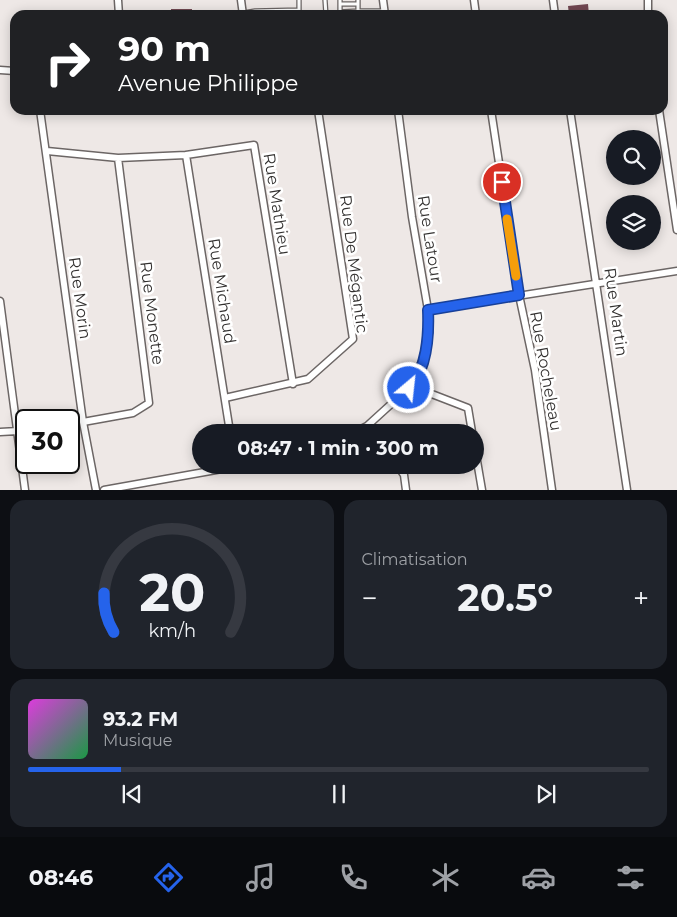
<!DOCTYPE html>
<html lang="fr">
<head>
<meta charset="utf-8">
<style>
	:root { --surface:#171b24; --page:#20242c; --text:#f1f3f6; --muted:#9ea1a6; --line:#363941; --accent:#2563eb }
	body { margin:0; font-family:Montserrat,sans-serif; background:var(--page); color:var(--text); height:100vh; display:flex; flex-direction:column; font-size:19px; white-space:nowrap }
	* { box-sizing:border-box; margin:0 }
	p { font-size:16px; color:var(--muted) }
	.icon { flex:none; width:28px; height:28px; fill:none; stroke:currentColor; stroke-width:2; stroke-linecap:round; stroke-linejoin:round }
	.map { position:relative; height:490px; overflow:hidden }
	.drawer { display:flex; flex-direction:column; gap:10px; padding:10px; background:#0d0f14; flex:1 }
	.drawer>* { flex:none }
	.top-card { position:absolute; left:10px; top:10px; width:658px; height:105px; border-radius:15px; box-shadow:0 2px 12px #0003; background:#202124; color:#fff; overflow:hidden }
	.tools { position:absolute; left:606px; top:130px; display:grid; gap:10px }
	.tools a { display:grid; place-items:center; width:55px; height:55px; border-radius:50%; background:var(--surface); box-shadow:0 2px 12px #0003; font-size:25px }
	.speed { position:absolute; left:15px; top:409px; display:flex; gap:10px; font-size:25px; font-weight:700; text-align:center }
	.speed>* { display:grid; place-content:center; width:65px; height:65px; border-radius:50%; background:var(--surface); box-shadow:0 2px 12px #0003; line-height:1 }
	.speed .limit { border:2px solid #111; border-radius:8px; background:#fff; color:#111 }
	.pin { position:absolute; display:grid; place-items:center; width:42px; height:42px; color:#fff; margin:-21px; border:2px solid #fff; border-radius:50%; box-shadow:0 1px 5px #0007 }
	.me { position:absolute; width:55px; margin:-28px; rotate:28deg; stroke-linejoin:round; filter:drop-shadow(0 0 4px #0008) }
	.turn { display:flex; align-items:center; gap:18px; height:105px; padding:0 25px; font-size:22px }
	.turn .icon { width:65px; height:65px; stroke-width:2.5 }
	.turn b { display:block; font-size:35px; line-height:42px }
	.big { font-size:38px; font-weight:700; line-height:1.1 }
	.drawer .tile { flex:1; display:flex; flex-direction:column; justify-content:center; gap:8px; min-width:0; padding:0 18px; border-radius:15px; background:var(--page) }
	.drawer .dial { align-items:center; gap:0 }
	.dial svg { height:130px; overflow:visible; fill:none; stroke:var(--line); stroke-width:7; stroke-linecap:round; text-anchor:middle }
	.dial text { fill:var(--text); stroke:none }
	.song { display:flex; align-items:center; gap:15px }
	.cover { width:60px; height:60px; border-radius:8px; background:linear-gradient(135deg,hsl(300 70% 55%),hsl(140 70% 35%)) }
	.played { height:5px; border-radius:2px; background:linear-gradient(90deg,var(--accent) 15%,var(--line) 15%) }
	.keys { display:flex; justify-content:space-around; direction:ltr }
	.heat { display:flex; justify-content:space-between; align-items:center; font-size:28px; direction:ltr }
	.drawer .tiles { flex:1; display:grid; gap:10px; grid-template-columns:1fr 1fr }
	.tile:last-child { grid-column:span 2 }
	.trip { position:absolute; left:192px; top:424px; width:292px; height:50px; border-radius:25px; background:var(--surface); box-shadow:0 2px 12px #0003; font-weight:700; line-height:50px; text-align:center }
	.tabs { display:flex; height:80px; justify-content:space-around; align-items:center; background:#090b0e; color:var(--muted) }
	.tabs .icon { width:35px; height:35px }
	.tabs .active { color:var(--accent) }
	.tabs b { font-size:22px; color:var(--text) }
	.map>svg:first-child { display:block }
	.building { fill:#724852 }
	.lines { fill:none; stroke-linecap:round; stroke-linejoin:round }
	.service-casing { stroke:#6c6665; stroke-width:5.5 }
	.minor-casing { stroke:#6c6665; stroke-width:9 }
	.service { stroke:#fff; stroke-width:3 }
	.minor { stroke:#fff; stroke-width:6 }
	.route-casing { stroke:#184099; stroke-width:12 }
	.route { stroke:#2563eb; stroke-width:9 }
	.slow { stroke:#f59e0b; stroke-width:9 }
	.labels { text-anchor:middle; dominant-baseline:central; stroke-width:5; stroke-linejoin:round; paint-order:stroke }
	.street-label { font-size:16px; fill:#32302f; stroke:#fff }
</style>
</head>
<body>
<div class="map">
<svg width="677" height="490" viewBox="0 0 677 490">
	<rect width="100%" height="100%" fill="#eee8e6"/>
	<path class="building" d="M588,4l1,11h-20l-1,-9z
		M171,9h21v6h-21z"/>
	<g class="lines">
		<defs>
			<path id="service" d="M325,0l1,15
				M340,0v12l18,-1v-11
				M340,4h18
				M299,10l1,5
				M358,11h26
				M243,13l12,-2 44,-1v-10"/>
			<path id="minor" d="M118,0l1,15
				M241,0l2,15
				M383,0l2,15
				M474,0l2,15
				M553,0l2,15
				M648,0v15
				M0,70l15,1
				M40,110l43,312 13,68
				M491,110l28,185 16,75 17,120
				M570,110l57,380
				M659,110l18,120
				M47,151l71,7 68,-3 68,-10 39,239
				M186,155l44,277
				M0,301l25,189
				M428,310l249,-39
				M411,386l57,22 4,24
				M225,398l83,-19 45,-40 -35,-229
				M83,422l50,-9 16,-10 -31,-245
				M367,426l5,6
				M0,432l18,-1
				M355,432l12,-6 44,-40 12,-27 6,-27 -1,-22 -16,-93 -14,-107
				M476,455l6,35
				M397,465l7,10 2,15
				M104,490l140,-25"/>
		</defs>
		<use href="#service" class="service-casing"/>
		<use href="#minor" class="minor-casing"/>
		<use href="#service" class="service"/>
		<use href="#minor" class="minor"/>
	</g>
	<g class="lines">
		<defs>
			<path id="route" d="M409,388c18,-18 20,-54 19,-78l91,-15 -17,-113"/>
		</defs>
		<use href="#route" class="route-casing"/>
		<use href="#route" class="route"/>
		<path class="slow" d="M507,219l9,57"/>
	</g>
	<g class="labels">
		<g class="street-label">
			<text transform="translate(277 204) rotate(81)">Rue Mathieu</text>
			<text transform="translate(430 239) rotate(81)">Rue Latour</text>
			<text transform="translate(354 264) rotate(83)">Rue De Mégantic</text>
			<text transform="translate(222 291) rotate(81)">Rue Michaud</text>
			<text transform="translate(80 298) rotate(82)">Rue Morin</text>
			<text transform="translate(616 312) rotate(82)">Rue Martin</text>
			<text transform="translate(152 313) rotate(83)">Rue Monette</text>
			<text transform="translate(546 371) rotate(80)">Rue Rocheleau</text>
		</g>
	</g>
</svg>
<div class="tools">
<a><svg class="icon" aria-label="search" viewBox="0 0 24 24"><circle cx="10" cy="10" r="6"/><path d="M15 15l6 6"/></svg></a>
<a><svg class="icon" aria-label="layers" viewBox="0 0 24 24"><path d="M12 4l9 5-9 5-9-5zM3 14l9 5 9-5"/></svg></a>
</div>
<div class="speed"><div class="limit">30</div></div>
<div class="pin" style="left:502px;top:182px;background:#d93025"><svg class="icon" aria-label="arrive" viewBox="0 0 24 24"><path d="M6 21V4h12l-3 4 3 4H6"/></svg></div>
<svg class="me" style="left:409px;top:388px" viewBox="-20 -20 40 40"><circle r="17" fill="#2563eb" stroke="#fff" stroke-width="3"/><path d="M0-11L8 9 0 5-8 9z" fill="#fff"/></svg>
<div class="trip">08:47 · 1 min · 300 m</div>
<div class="top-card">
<div class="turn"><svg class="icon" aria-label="right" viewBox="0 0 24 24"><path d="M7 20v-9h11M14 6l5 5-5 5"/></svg><div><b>90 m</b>Avenue Philippe</div></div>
</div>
</div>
<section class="drawer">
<div class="tiles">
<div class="tile dial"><svg viewBox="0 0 100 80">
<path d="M14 69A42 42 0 1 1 86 69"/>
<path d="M14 69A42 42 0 0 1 8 45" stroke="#2563eb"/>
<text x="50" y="56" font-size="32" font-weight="700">20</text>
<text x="50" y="72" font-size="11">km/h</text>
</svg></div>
<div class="tile"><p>Climatisation</p>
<div class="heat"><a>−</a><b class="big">20.5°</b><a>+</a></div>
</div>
<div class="tile">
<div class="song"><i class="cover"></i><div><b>93.2 FM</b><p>Musique</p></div></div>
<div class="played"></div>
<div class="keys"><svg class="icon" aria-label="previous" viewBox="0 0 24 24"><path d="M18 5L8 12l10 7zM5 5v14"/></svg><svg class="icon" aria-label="pause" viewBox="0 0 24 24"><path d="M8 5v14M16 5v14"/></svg><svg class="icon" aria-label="next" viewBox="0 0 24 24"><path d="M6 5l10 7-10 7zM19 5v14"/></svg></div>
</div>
</div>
</section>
<nav class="tabs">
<b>08:46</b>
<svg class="icon active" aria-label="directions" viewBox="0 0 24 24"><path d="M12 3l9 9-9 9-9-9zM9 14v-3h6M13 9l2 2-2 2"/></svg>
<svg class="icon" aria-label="music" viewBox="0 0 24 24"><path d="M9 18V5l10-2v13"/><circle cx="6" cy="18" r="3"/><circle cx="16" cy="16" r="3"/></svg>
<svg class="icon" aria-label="phone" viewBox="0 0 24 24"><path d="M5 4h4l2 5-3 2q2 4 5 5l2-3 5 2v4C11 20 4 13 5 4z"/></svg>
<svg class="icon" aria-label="climate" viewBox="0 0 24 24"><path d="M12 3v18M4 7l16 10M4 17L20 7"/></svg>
<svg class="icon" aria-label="car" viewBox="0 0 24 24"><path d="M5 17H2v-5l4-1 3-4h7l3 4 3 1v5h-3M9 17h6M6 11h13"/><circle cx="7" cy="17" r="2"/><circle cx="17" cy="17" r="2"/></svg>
<svg class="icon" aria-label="filters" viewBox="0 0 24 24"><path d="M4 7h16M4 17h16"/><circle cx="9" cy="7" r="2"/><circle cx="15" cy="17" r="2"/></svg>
</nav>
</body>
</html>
